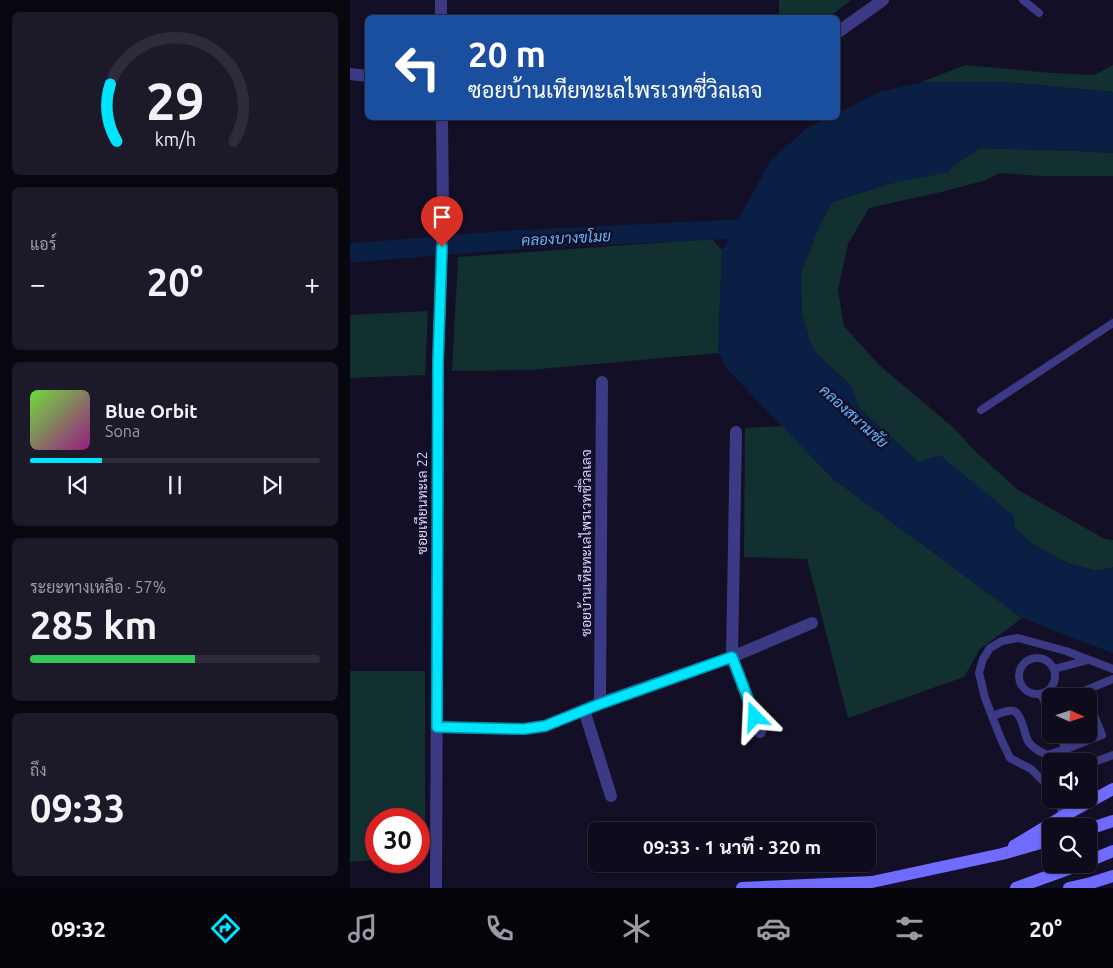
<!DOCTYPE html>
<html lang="th">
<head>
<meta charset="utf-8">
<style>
	:root { --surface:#0e0b1c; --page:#1c1929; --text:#f1f3f6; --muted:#9b9ba3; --line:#2e2b3b; --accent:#00e5ff }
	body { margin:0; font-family:Ubuntu,Sarabun,sans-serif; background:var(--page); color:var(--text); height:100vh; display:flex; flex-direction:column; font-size:19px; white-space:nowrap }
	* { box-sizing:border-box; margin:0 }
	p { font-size:16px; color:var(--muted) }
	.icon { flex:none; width:28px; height:28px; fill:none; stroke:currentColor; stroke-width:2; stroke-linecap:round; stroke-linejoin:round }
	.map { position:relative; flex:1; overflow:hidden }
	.sheet { display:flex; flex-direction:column; gap:12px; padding:12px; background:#08060f; width:350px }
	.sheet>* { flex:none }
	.hud { position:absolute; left:15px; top:15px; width:475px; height:105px; border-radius:8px; box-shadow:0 1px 4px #0004,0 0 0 1px var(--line); background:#1a4fa0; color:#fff; overflow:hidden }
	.needle { width:32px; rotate:93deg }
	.fabs { position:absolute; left:692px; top:688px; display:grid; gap:10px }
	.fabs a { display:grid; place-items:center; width:55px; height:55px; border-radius:8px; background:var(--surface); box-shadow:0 1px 4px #0004,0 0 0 1px var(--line); font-size:25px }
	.speed { position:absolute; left:15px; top:808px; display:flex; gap:10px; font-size:25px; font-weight:700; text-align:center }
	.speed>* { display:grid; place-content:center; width:65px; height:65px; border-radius:50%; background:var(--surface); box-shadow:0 1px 4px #0004,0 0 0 1px var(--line); line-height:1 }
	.speed .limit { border:8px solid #d22; background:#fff; color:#111 }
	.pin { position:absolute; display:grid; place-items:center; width:42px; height:42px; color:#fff; margin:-51px -21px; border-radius:50% 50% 50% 0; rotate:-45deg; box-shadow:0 0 5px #0007 }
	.pin .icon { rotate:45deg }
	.me { position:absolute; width:55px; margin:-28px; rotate:339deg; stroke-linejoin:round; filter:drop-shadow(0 0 4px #0008) }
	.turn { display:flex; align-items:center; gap:18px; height:105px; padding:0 20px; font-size:22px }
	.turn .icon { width:65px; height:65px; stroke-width:2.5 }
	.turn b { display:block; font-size:35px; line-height:42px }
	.big { font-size:38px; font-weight:700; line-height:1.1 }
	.sheet .widget { flex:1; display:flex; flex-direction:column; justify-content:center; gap:8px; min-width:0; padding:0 18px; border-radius:8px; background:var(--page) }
	.sheet .dial { align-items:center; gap:0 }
	.dial svg { height:130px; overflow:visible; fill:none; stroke:var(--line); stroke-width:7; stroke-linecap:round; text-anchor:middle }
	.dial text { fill:var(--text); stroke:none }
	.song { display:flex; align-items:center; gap:15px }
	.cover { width:60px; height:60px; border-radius:8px; background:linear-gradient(135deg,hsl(100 70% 55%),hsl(310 70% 35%)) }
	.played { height:5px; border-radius:2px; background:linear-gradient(90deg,var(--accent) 25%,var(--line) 25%) }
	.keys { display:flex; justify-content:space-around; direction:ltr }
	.heat { display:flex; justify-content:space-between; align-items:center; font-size:28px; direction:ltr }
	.charge { height:8px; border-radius:4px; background:linear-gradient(90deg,#34c759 57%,var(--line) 0) }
	.trip { position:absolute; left:238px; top:822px; width:288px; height:50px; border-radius:8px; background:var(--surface); box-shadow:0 1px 4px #0004,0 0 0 1px var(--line); font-weight:700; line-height:50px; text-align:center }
	.menu { display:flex; height:80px; justify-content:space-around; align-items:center; background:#06040b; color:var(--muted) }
	.menu .icon { width:35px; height:35px }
	.menu .current { color:var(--accent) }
	.menu b { font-size:22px; color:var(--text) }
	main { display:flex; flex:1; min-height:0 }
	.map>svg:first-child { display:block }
	.green { fill:#12302f }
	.water { fill:#0a1f44 }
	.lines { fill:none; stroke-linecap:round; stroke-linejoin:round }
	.canal { stroke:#0a1f44; stroke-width:19 }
	.lane { stroke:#3d3a85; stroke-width:8 }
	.street { stroke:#3d3a85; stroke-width:12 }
	.secondary { stroke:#6f6bff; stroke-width:12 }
	.route-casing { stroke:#0095a6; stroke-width:12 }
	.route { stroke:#00e5ff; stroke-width:9 }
	.labels { text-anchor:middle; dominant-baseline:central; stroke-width:5; stroke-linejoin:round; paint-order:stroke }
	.street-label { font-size:14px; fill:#d9d4ff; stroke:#130f26 }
	.water-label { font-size:15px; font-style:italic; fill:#62b6ff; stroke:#130f26 }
</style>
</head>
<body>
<main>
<section class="sheet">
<div class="widget dial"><svg viewBox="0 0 100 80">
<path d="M14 69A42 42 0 1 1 86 69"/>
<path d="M14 69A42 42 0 0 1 10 34" stroke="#00e5ff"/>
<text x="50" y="56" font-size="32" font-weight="700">29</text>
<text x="50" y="72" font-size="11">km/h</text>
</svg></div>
<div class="widget"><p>แอร์</p>
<div class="heat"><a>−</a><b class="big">20°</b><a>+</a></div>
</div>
<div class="widget">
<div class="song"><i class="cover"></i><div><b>Blue Orbit</b><p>Sona</p></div></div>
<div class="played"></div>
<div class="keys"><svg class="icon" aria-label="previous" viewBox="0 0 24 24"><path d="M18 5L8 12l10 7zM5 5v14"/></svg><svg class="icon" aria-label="pause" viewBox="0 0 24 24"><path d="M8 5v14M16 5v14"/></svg><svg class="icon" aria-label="next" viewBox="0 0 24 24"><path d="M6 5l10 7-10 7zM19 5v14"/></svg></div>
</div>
<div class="widget"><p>ระยะทางเหลือ · 57%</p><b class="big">285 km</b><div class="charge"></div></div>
<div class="widget"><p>ถึง</p><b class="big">09:33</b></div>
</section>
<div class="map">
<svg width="763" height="888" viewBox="0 0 763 888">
	<rect width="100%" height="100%" fill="#130f26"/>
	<path class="green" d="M429,0h72l-22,17 -50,1z
		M615,65l87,8 42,2 19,-10v27l-108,-10h-83z
		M630,148l99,3 34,2v23h-71l-42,-3 -17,8 -42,11 -72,16 -21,36 -10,46 6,36 36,40 74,62 19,21 45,41 87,49 8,1v27l-16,4 -30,-8 -36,-20 -17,-16 -96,-65 -60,-55 -7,-22 -22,-19 -17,-18 -10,-34 -1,-42 19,-48 12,-22 57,-18 64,-18z
		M362,239l10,11 -4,103 -189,17 -77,1 6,-114z
		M78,311l-3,64 -75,3v-63z
		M433,426l49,52 190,140 -42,31 -16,28 -116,41 -41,-159 -63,-2 1,-129z
		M0,671h75v186h-6v-38h-43v41l-26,2z"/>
	<path class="water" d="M572,82h83l108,10v61l-34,-2 -99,-3 -27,18 -4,6 -60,12 -57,18 -12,22 -19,48 1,42 10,34 21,22 18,15 7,22 60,55 22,-7 74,61v11l17,16 36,20 30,8 16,-4v86l-91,-35 -190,-140 -104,-108 -10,-17 4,-103 48,-89 37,-33 21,-10h10v-5l41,-21z"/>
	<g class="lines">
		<path class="canal" d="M0,253l160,-13 249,-12"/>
		<path class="lane" d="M673,0l16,13
			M631,410l132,-87
			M669 676a18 18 0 1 1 36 0a18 18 0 1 1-36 0Z
			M704,669l34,-9
			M691,694l10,23
			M736,696l-2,-5 29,-12
			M642,716c21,-7 25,-11 32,13 1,4 2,8 4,12 4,7 12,11 19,14l19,-6 36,-14 -13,-33
			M709,734l12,27
			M739,764l24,-9
			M701,789l-20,-20 -21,-11 -9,-19 -16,-41 -6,-25 4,-14 7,-11 12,-7 16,-3 48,13 47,18
			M707,799l7,17"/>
		<path class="street" d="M91,0v18
			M488,32l45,-32
			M0,74l18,2
			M386,432l-4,225 28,75
			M250,703l2,-321
			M234,710l27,86
			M87,727l88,2 20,-3 55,-23 132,-46 80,-34
			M86,888l2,-526 5,-152 -1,-92"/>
		<path class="secondary" d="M739,829l24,-8
			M664,846l53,-32 46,-25
			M739,861l24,-10
			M392,888l130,-6 130,-28 49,-14
			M666,888l66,-24
			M719,888l22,-5 22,-7"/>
	</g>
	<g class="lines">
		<defs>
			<path id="route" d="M92,247l-4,115 -1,365 87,2 21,-3 55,-22 132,-47 23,60"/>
		</defs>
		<use href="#route" class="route-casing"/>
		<use href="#route" class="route"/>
	</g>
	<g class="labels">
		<g class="street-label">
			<text transform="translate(72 503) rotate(-90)">ซอยเทียนทะเล 22</text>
			<text transform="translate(236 543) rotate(-90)">ซอยบ้านเทียทะเลไพรเวทซี่วิลเลจ</text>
		</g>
		<g class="water-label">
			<text transform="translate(216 238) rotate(-3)">คลองบางขโมย</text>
			<text transform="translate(504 416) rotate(42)">คลองสนามชัย</text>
		</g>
	</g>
</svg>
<div class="fabs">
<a><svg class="needle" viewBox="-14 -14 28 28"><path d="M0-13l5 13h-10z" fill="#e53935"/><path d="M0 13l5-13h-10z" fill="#9b9ba3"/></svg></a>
<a><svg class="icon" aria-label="sound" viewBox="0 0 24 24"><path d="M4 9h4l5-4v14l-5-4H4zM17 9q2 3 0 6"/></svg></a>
<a><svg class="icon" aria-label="search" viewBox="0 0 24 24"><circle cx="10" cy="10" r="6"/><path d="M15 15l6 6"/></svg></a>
</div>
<div class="speed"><div class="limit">30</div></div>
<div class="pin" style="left:92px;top:247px;background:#d93025"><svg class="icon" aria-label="arrive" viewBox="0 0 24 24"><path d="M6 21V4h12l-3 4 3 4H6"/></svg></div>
<svg class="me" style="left:405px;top:717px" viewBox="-20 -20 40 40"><path d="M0-17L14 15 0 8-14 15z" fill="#00e5ff" stroke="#fff" stroke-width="4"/></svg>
<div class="trip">09:33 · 1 นาที · 320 m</div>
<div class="hud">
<div class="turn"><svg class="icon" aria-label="left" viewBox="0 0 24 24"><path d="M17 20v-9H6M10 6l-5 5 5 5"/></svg><div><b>20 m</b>ซอยบ้านเทียทะเลไพรเวทซี่วิลเลจ</div></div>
</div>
</div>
</main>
<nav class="menu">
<b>09:32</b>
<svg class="icon current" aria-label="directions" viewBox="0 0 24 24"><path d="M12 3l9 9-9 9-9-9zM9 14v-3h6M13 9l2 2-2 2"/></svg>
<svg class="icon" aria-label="music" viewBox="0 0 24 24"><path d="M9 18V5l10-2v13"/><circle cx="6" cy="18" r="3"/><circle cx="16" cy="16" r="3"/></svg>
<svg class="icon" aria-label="phone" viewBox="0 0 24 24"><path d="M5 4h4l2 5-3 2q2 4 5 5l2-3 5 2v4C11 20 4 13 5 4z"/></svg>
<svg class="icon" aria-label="climate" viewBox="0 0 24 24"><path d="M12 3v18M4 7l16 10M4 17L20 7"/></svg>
<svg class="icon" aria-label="car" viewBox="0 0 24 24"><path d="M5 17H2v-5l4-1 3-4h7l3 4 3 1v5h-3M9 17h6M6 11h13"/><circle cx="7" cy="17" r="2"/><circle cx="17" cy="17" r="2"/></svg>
<svg class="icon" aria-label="filters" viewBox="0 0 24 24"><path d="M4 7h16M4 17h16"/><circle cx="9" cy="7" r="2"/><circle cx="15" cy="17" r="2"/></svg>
<b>20°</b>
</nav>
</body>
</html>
